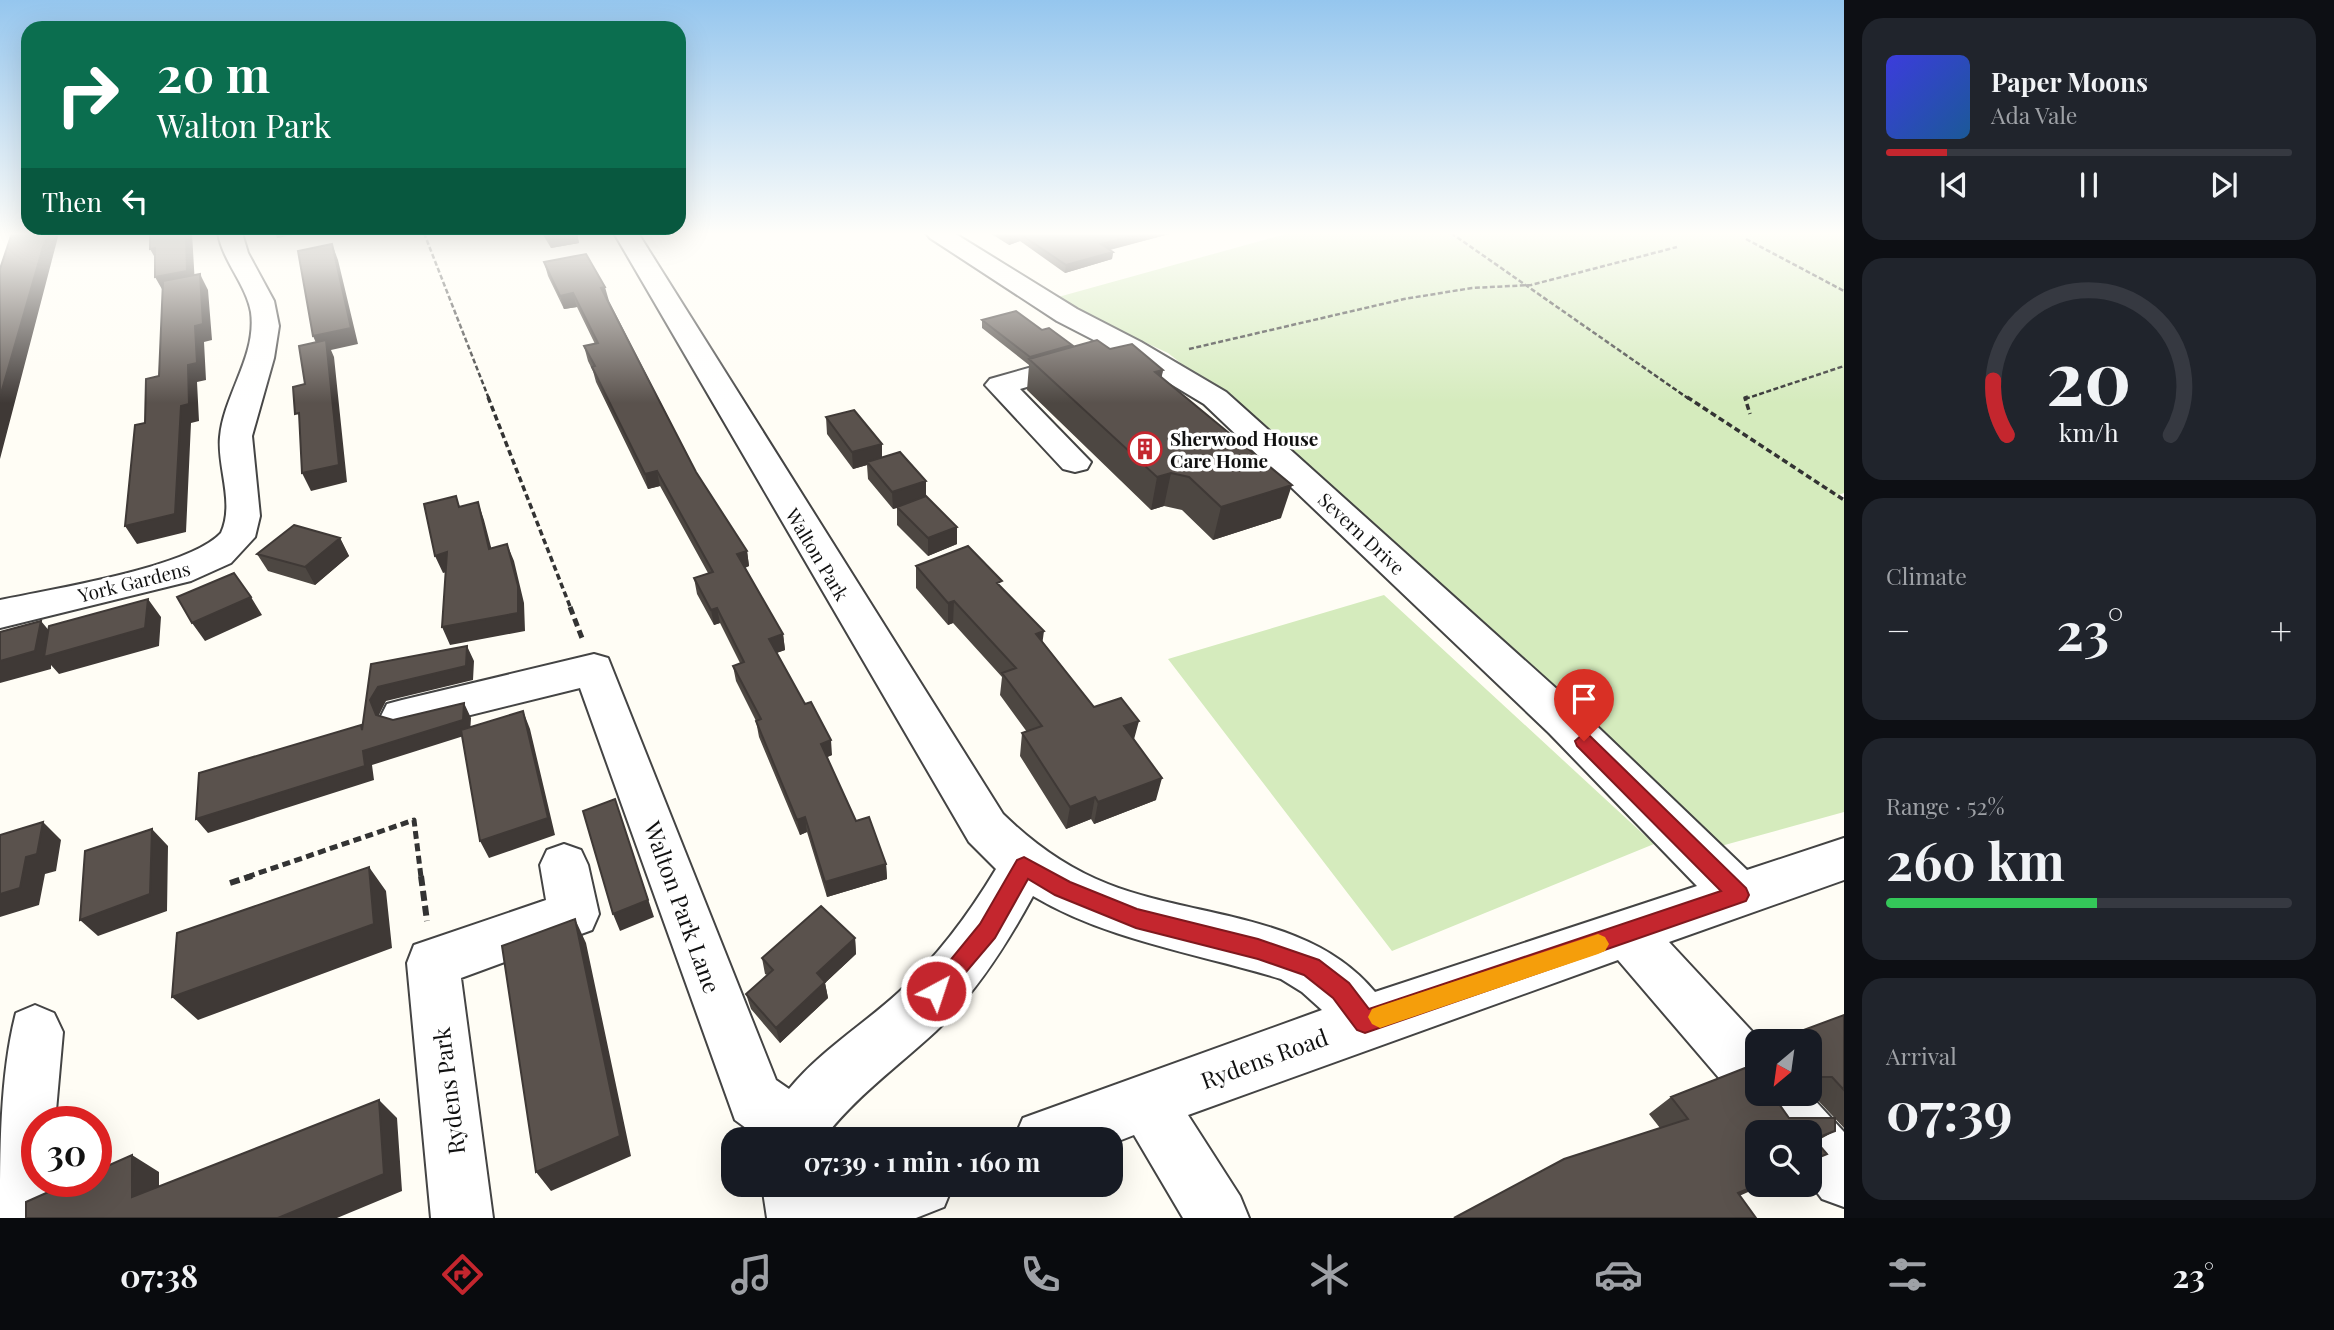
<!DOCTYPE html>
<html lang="en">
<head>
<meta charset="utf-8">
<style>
	:root { --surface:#171b24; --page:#20242c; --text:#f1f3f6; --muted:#9ea1a6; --line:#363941; --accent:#c4262e }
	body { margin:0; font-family:"Playfair Display",serif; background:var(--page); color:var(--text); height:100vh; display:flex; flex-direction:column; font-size:26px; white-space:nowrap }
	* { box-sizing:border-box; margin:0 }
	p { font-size:23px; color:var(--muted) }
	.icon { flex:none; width:38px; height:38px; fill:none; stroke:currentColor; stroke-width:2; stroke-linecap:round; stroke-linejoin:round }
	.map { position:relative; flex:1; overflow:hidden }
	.drawer { display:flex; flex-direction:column; gap:18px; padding:18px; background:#0d0f14; width:490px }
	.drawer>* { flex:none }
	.top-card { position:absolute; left:21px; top:21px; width:665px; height:214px; border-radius:21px; box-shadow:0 7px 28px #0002; background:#0b6e4f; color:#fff; overflow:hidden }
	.needle { width:46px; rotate:209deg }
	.fabs { position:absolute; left:1745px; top:1029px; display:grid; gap:14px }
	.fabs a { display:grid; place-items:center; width:77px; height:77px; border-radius:14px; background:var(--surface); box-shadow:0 7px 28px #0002; font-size:35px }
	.speed { position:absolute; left:21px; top:1106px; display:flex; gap:14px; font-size:35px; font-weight:700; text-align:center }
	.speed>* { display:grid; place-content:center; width:91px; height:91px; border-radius:50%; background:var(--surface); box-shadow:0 7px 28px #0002; line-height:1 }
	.speed .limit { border:10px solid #d22; background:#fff; color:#111 }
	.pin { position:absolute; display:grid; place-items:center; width:60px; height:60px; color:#fff; margin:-72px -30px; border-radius:50% 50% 50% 0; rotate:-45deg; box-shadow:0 0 7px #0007 }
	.pin .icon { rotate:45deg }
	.me { position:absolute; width:77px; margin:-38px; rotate:40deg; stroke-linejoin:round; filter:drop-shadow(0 0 5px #0008) }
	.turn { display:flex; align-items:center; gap:24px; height:147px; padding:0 21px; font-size:32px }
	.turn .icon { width:91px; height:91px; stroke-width:2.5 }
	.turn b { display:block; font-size:49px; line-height:60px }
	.then { display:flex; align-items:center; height:66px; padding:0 21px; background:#0003; gap:14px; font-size:26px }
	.big { font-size:52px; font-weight:700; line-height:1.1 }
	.drawer .card { flex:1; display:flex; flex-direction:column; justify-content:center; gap:10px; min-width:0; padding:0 24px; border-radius:21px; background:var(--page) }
	.drawer .dial { align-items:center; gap:0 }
	.dial svg { height:182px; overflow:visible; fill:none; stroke:var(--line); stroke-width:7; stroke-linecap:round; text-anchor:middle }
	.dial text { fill:var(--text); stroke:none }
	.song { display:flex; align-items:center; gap:21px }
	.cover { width:84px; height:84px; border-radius:10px; background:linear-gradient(135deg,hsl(240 70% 55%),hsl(210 70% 35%)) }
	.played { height:7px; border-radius:4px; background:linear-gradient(90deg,var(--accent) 15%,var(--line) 15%) }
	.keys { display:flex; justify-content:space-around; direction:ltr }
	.heat { display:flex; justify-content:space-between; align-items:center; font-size:38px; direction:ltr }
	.charge { height:10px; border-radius:5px; background:linear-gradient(90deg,#34c759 52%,var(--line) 0) }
	.trip { position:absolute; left:721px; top:1127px; width:402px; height:70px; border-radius:21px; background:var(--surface); box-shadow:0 7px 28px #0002; font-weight:700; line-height:70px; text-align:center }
	.tab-bar { display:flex; height:112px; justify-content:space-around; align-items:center; background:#090b0e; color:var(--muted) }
	.tab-bar .icon { width:49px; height:49px }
	.tab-bar .selected { color:var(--accent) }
	.tab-bar b { font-size:32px; color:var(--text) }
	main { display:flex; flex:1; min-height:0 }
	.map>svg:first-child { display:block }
	.green { fill:#d5ebbd }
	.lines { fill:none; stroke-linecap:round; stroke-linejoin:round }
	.minor-casing { stroke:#444; stroke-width:4 }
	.path-far3 { stroke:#333; stroke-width:2.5; stroke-dasharray:5 2.5; stroke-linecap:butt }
	.path-far2 { stroke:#333; stroke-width:3.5; stroke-dasharray:6 3.5; stroke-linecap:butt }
	.path-far1 { stroke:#333; stroke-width:5; stroke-dasharray:8 4.5; stroke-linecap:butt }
	.path { stroke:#333; stroke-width:6; stroke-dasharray:10 5; stroke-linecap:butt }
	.minor { fill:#fff; fill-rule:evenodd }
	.wall { fill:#4d4742 }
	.shaded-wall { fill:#3f3936 }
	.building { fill:#5a524d; stroke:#3f3936; stroke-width:2 }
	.route { fill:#c4262e; stroke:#7f191e; stroke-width:2 }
	.slow { fill:#f59e0b }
	.labels { text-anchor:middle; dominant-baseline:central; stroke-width:7; stroke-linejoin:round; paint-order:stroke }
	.poi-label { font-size:19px; font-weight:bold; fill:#111; stroke:#fff; text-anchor:start }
	.street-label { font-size:19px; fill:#111; stroke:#fff }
	.near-street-label { font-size:23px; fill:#111; stroke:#fff }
</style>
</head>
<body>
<main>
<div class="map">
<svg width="1844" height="1218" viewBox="0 0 1844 1218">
	<rect width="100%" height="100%" fill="#fffdf5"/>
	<path class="green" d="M1289,233h555v260l-8,3 8,4v312l-123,34 -403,-374 -150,-119 -117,-54z
		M1384,595l270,249 -262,107 -224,-292z"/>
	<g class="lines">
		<defs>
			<path id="minor" d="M218,233h24l6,20 26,48 5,25 -5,32 -22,78 8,80 -5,21 -24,26 -40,18 -191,47v-28c52,-11 188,-32 221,-67 14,-30 -4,-66 -1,-96 4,-43 37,-81 31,-125 -5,-28 -28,-50 -33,-79z
				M614,233h24l365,581c31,30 64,54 105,70 89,35 202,29 267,108l322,-106 -148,-153 -345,-329 -83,-50 -64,-33 -127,-83 -4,-5h28l123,76 64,33 85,50 353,317 168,161 97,-32v42l-175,62 92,99h-4v53h52l35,38v75l-22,-8 -12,-16v-51h-45l-15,-18 -5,-12 -8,-3 -119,-139 -430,155 52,81 9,22h-66l-49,-83 -23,9v-5h-97l9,-21 299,-108 -20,-18 -21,-13c-84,-26 -172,-38 -248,-83 -26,48 -57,97 -97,135 -39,36 -81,66 -113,108h-62l-26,-19 -155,-432 -178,44 -15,-4 -6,-12 6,-12 15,-4 192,-46 14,4 168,422 13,9c31,-38 74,-64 110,-97 38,-35 70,-78 97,-123l-27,-27z
				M1078,354l10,3 4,6 -4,6 -68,20 71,73 -4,7 -12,3 -12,-3 -78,-84 5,-6z
				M564,844l17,6 7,15 11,49 -7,16 -131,48 32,240h-62l-24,-255 7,-18 132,-45 -6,-35 7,-15z
				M35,1005l19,8 9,19 -8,90h-18v59h13l-3,37h-47c0,-66 0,-144 16,-205z
				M762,1185h61l2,6 15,-6h113l-9,22 -28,11h-149z"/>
		</defs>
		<use href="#minor" class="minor-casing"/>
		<path class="path-far3" d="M424,233l65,166
			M1451,233l238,166
			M1746,239l98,52
			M1189,349l215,-50 68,-11 59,-3 146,-38
			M1745,399l99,-33"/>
		<path class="path-far2" d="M488,397l83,212
			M1687,397l157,103
			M1748,397l-3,1 5,16"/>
		<path class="path-far1" d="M570,607l12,31
			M247,877l167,-57 7,57"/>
		<path class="path" d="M421,876l6,45
			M230,883l22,-7"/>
		<use href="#minor" class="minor"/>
	</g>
	<path class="wall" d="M542,233h35l2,10 -28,5z
		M990,233h183l-63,17 3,2 -1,7 -47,14 -45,-32 -11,4z
		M544,262l65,39 87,171 51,79 2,15 -4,2 38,66 2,16 -9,3 56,102 -5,2 29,64 30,43 1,15 -60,18 -20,-65 -7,3 -41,-98 -3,-16 -20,-40 -3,-15 7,-3 -20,-40 -6,2 -17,-31 -3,-16 14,-5 -48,-87 -12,3 -52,-107 -3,-11 -5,-10 -4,-15 11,-2 -18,-37 -13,2 -16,-33z
		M982,320l60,10 30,17 38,2 53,21 -2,8 120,140 -68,22 -31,-30 -18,-4 -13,4 -124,-120 2,-25 -47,-37z
		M826,417l56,27v13l44,39 31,31v17l-29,12 -31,-31v-17l-4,1 -25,-30 -1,-14 -14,4 -26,-35z
		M340,538l9,18 -34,29 -47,-14 -11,-17z
		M916,566l86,22 41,54 51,65 40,33 22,60 -62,24 -3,-5 -25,10 -46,-73 2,-23 5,-1 -27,-37 2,-18 -49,-54 -5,2 -32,-37z
		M855,938l1,16 -31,29 3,15 -48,45 -29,-34 -5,-15 21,-19 -2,-1 -3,-16z
		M1844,1015v113l-34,-36v-51h-32l7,-4z
		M1757,1094h15l-112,34 -11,-14 22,-17z"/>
	<path class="shaded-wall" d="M47,233h12l-59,226v-62z
		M186,233h6l3,52 -32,6 -8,-14z
		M275,233h30l-28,5z
		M572,233h5l2,10 -28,5 -3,-11z
		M1146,233h27l-73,19 1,-8z
		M1020,234v7l-11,4v-8z
		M332,244l6,16 20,84 -27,6 3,7 13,125 -36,9 -9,-18 18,-121 -7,-16z
		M155,248l3,15 -8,-14z
		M1113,252l-1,7 -47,14 1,-8z
		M200,274l8,16 4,50 -8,2 2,38 -9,2 2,39 -8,2 -5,109 -49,12 -12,-18 56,-120 14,-80z
		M605,287l4,14 -5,1 -3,-14z
		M573,293l4,14 -13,2 -4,-13z
		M1072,345l-1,8 -42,6 1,-2z
		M1163,370l-6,32 -2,-30z
		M882,444v17l-15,1v3l-14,4 -1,-17z
		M657,471l3,15 -12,3 -3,-15z
		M1171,473l-7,33 -13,4 6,-33z
		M926,481v17l-33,11 -1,-17z
		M1292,485l-11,33 -68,22 8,-33z
		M478,502l6,18 12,46 -7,-17z
		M957,527v17l-29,12v-18z
		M340,538l9,18 -34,29 -10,-18z
		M507,544l7,17 10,42 1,28 -75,14 -8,-18z
		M747,551l2,15 -9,3 -3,-15z
		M447,552l8,18 -12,3 -8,-17z
		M251,597l11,18 -57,26 -13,-18z
		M148,599l13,18 -2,29 -100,28 -8,-9v4l-51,14v-22l41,-40 15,18z
		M954,601l-1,22 -5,2v-22z
		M717,608l3,15 -6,2 -3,-15z
		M1044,631l-3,22 -5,-19z
		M783,634l2,16 -14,5 -2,-16z
		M467,646l7,15 -1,19 -87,21 -7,14 6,14 -9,-14 -6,-15 8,-13z
		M464,703l7,15 -1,16 -98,31 2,15 -166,53 -12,-14 167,-68z
		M523,711l7,18 25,106 -66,23 -9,-17z
		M1139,721l-6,22 -9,-17z
		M831,740l1,15 -9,4 -2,-15z
		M1162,778l-6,22 -62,24 4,-22z
		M1095,797l-4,22 -25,10 4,-22z
		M615,799l39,118 -34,14 -7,-17z
		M805,817l2,15 -7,3 -3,-15z
		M43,822l18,18 -5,31 -11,3 -6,31 -39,12v-23l26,-37z
		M152,829l16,17 -1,65 -69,25 -18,-16z
		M886,864l1,15 -60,18 -2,-15z
		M369,867l17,24 6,57 -194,72 -26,-23z
		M575,919l11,24 45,213 -80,35 -15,-19z
		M855,938l1,16 -31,29 3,15 -48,45 -4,-15 41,-55z
		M379,1100l18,18 5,73 -65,27h-59z
		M1835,1131l-25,14 4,-6z
		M132,1155l27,17v41l-27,-16z
		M1757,1185h7l-52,23 26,-15z"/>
	<path class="building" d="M12,233h35l-47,164v-128z
		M150,233h36l1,38 -32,6v-29l-5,1z
		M546,233h26l-24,4z
		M1002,233h144l-45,11 12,8 -47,13 -46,-31 -11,3z
		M332,244l19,84 -38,8 -15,-85z
		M586,254l19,33 -4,1 95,184 51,79 -10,3 46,80 -14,5 36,65 6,-2 20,38 -10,4 35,77 13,-4 17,47 -61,18 -20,-65 -8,3 -41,-99 5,-2 -28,-53 11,-4 -27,-54 -6,2 -17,-32 19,-6 -56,-101 -12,3 -53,-107 3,-1 -11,-20 14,-3 -25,-50 -13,3 -16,-34z
		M200,274l3,50 -8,2 2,37 -9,2 1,39 -8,2 -6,108 -50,12 10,-101 10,-2 1,-44 13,-3 4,-95z
		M1016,311l26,19 7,-2 23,17 -42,12 -48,-37z
		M326,340l13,125 -37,8 -3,-60 -4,1 -2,-27 12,-3 -6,-38z
		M1097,340l13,9 22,-5 31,26 -8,2 137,113 -71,22 -32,-30 -18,-4 -14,4 -128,-118z
		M854,410l28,34 -30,8 -26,-35z
		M900,452l26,29 -34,11 -25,-30z
		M456,496l3,11 19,-5 11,47 18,-5 11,42v27l-76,14 5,-75 -12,4 -11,-52z
		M926,496l31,31 -29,11 -31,-31z
		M294,525l46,13 -35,29 -48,-13z
		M968,546l34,35 -5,2 47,48 -8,3 58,73 27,-9 18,23 -15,5 38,52 -64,24 -3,-5 -25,10 -48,-74 20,-7 -40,-53 14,-5 -62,-67 -6,2 -32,-37z
		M234,573l17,24 -59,26 -15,-26z
		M148,599l-3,29 -101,29 5,-31z
		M41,621l-6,30 -35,10v-29z
		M467,646l-1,20 -88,21 -8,13 6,15 17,5 71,-17 -1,17 -100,31 2,15 -169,53 3,-46 162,-48 1,5 9,-66z
		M523,711l25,107 -68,23 -19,-111z
		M615,799l33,101 -35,14 -30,-103z
		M43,822l-6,32 -11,3 -6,31 -20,6v-59z
		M152,829l-2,65 -70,26 5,-69z
		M369,867l5,57 -202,73 5,-64z
		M821,906l34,32 -38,35 8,9 -49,46 -30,-34 27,-24 -11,-12z
		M575,919l45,217 -84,36 -34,-226z
		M1844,1015v75l-12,-13h-22v-36h-21l-4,-4z
		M1745,1068l12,13v13h15l17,24h46v13l-21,8 13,15 -17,7v-29h-53v53l-19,8 18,25h-302l110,-59 124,-40 -17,-22z
		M379,1100l5,74 -106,44h-252v-16l47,-21h23v-10l36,-16v42z"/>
	<linearGradient id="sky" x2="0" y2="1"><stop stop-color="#95c6ee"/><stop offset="0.58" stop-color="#fffefa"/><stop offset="1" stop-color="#fffefa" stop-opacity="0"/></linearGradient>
	<rect width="1844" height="403" fill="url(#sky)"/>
	<path class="route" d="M1584,733l6,3 156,152 3,7 -3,6 -381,132 -8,-3 -24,-32 -29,-23 -46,-16 -122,-31 -81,-33 -27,-16 -33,59 -51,60 -8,3 -7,-3 -4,-7 55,-67 37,-64 7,-3 46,25 67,27 121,30 61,21 30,23 20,26 352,-118 -144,-145 -2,-5z"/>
	<path class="slow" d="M1598,934l7,3 4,7 -4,7 -7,3 -218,74 -8,-4 -4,-7 4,-8 8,-3z"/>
	<defs>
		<symbol id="building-ring" viewBox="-11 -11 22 22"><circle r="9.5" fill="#fff" stroke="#c4262e" stroke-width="1.5"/><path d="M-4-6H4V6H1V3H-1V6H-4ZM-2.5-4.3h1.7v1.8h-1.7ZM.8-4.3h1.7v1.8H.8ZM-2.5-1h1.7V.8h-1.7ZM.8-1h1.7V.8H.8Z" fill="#c4262e"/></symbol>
	</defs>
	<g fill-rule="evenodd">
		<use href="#building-ring" x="1126" y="430" width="38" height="38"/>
	</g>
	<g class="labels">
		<g class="poi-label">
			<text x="1170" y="438">Sherwood House<tspan x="1170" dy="22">Care Home</tspan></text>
		</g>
		<g class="street-label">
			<text transform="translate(1362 533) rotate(43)">Severn Drive</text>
			<text transform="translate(818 554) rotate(59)">Walton Park</text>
			<text transform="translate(134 581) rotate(-14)">York Gardens</text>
		</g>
		<g class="near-street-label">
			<text transform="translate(683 907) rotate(70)">Walton Park Lane</text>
			<text transform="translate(1264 1058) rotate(-20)">Rydens Road</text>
			<text transform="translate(448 1091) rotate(-97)">Rydens Park</text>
		</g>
	</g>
</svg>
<div class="fabs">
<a><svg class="needle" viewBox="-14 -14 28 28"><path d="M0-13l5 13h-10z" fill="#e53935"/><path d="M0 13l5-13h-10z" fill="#9ea1a6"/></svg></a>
<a><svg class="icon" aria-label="search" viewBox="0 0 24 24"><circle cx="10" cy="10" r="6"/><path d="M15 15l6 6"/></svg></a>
</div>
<div class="speed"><div class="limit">30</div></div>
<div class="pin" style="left:1584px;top:741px;background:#d93025"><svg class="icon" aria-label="arrive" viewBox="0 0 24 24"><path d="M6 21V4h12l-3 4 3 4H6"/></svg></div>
<svg class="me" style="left:936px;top:991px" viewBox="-20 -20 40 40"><circle r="17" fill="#c4262e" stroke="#fff" stroke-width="3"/><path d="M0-11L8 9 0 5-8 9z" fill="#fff"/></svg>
<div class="trip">07:39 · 1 min · 160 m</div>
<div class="top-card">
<div class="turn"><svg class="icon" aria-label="right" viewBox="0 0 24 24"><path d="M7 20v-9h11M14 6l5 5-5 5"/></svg><div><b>20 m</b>Walton Park</div></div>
<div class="then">Then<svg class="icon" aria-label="left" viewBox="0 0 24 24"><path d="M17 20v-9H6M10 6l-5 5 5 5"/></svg></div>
</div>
</div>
<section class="drawer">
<div class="card">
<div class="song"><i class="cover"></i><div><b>Paper Moons</b><p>Ada Vale</p></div></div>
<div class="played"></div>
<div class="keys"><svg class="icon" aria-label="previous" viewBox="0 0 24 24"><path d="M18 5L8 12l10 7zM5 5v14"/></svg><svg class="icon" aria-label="pause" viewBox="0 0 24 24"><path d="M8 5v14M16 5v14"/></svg><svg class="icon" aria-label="next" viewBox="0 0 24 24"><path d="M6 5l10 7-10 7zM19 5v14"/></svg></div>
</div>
<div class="card dial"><svg viewBox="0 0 100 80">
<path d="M14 69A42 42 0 1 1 86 69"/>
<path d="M14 69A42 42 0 0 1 8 45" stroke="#c4262e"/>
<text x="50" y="56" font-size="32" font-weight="700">20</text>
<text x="50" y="72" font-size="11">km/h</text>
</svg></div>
<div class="card"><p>Climate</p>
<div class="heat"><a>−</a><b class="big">23°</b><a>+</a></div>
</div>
<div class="card"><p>Range · 52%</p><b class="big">260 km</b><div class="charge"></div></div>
<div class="card"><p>Arrival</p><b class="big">07:39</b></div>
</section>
</main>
<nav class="tab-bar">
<b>07:38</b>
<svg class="icon selected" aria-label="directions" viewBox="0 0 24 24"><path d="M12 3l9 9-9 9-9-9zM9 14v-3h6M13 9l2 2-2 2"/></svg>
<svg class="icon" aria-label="music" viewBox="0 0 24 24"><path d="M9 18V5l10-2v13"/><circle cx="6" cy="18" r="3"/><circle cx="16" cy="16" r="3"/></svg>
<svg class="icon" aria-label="phone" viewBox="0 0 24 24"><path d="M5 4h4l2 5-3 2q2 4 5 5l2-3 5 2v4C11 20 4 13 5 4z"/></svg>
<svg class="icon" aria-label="climate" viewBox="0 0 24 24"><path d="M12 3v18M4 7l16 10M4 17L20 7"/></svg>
<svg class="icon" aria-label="car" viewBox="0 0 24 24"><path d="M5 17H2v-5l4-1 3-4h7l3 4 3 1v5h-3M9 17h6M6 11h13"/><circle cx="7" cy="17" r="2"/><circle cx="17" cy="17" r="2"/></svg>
<svg class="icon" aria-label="filters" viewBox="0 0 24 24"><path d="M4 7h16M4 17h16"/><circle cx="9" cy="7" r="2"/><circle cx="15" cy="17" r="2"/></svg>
<b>23°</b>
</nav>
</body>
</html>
